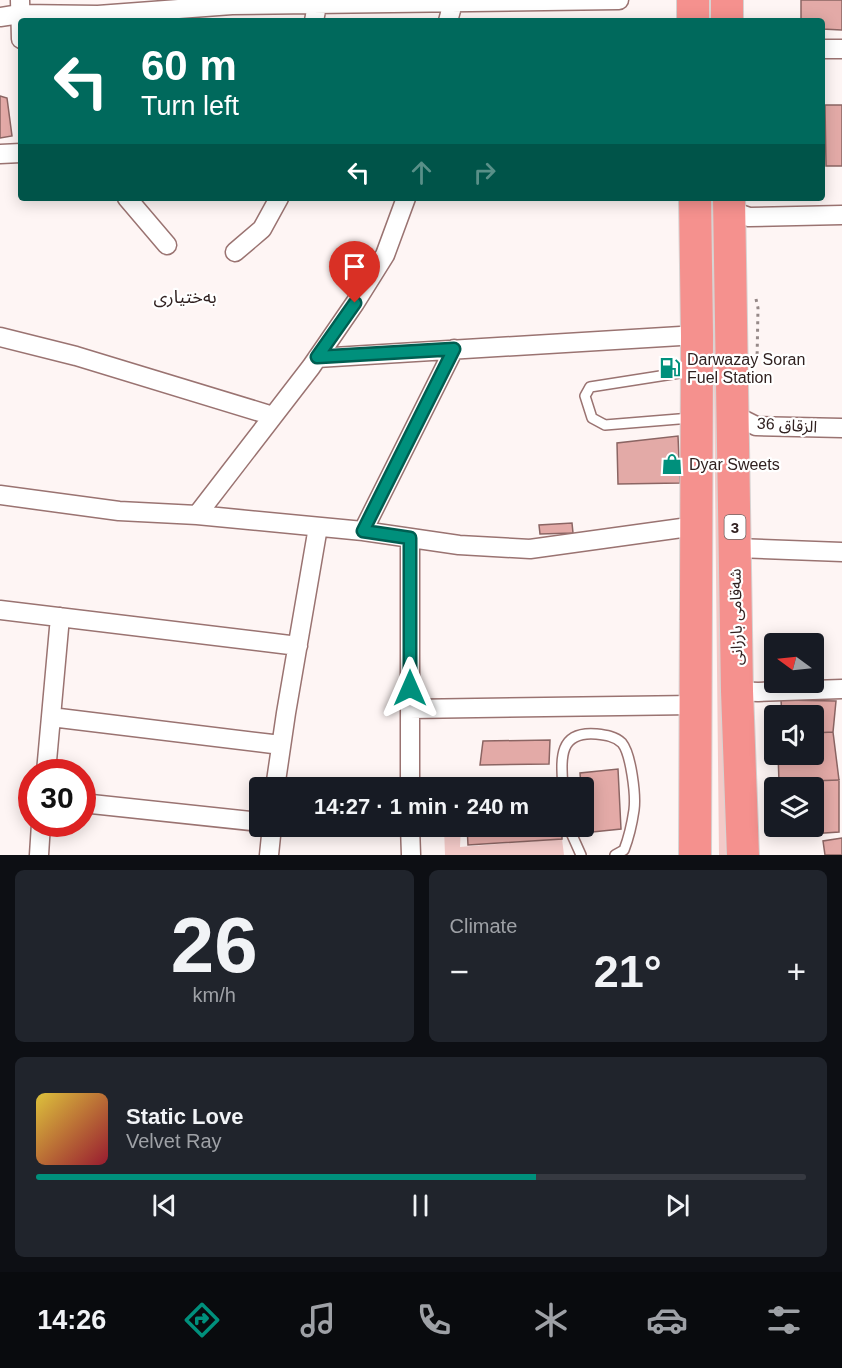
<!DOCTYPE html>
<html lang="en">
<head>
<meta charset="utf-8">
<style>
	:root { --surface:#171b24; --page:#20242c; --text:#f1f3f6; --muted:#9ea1a6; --line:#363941; --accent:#00907c }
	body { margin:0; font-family:Arial,"Noto Sans Arabic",sans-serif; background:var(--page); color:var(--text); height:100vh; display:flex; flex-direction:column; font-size:22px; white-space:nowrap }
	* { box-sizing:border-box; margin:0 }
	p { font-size:20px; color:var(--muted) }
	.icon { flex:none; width:33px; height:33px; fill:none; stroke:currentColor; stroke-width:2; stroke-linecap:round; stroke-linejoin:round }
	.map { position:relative; height:855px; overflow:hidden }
	.details { display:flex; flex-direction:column; gap:15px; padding:15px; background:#0d0f14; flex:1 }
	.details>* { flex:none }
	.banner { position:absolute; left:18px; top:18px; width:807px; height:183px; border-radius:6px; box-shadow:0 3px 15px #0003; background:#00695c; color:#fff; overflow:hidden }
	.needle { width:39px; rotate:285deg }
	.fabs { position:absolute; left:764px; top:633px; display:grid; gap:12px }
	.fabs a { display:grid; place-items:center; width:60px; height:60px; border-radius:6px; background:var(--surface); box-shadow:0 3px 15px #0003; font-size:30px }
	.speed { position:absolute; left:18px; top:759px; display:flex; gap:12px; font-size:30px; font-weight:700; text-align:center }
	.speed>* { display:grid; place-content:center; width:78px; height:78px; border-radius:50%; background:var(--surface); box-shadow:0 3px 15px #0003; line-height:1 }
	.speed .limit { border:9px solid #d22; background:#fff; color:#111 }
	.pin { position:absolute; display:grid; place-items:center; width:51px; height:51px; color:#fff; margin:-62px -26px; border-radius:50% 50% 50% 0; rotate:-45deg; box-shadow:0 0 6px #0007 }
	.pin .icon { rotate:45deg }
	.me { position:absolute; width:66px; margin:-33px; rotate:0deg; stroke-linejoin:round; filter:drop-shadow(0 0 4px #0008) }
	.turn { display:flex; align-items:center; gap:21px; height:126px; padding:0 24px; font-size:27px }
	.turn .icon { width:78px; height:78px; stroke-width:2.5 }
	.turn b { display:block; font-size:42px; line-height:51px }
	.lanes { display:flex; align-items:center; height:57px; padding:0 24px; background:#0003; justify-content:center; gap:30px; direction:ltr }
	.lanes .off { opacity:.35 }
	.big { font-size:45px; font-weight:700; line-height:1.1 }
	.details .card { flex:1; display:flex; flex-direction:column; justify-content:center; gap:9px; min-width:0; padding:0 21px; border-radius:9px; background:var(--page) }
	.details .dial { align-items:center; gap:0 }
	.dial b { font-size:78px; line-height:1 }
	.song { display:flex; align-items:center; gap:18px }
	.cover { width:72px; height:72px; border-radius:9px; background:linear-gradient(135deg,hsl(50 70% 55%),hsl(350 70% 35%)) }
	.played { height:6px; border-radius:3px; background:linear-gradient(90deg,var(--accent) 65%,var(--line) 65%) }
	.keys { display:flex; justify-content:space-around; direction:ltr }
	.heat { display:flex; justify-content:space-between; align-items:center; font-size:33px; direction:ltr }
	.details .tiles { flex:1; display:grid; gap:15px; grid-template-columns:1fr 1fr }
	.card:last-child { grid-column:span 2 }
	.trip { position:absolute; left:249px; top:777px; width:345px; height:60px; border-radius:6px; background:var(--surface); box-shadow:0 3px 15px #0003; font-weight:700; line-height:60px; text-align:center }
	.tab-bar { display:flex; height:96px; justify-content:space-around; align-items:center; background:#090b0e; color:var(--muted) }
	.tab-bar .icon { width:42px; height:42px }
	.tab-bar .current { color:var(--accent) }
	.tab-bar b { font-size:27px; color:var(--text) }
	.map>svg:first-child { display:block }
	.green { fill:#f3cac8 }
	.building { fill:#e3aaa7; stroke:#8b6563; stroke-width:1.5 }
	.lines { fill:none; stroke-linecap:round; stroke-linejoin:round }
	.lane-casing { stroke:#9a7371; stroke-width:12 }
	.street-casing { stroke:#9a7371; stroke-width:21 }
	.highway-casing { stroke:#d6d3d2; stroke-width:34 }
	.path { stroke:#968988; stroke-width:3; stroke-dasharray:3 4.5; stroke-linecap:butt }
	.lane { stroke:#fff; stroke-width:9 }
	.street { stroke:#fff; stroke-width:18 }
	.highway { stroke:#f5918e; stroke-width:32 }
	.route-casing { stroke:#005e51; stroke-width:15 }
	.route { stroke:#00907c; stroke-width:10 }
	.labels { text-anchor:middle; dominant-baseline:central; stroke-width:4.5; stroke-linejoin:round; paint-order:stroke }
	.shield { fill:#fff; stroke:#6f6463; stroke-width:1.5 }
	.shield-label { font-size:15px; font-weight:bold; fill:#312120 }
	.poi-label { font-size:16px; fill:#312120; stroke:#fff; text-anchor:start }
	.street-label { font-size:16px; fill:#312120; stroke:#fff }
	.neighbourhood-label { font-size:18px; fill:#312120; stroke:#fff }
</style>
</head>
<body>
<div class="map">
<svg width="842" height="855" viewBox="0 0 842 855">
	<rect width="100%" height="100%" fill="#fef5f4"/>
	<path class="green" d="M712,198h7l7,657h-7z
		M444,827h17l-1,20 102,-8 2,16h-119z"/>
	<path class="building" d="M801,0h41v30l-20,-1v-8h-21z
		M0,96l7,2 5,38 -12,2z
		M825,105h17v61h-16z
		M678,436l2,47 -62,1 -1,-41z
		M572,523l1,10 -33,1 -1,-9z
		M781,700l55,1 -3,31 -20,1v-17h-31z
		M833,732l6,48 -60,2 -1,-28h35v-21z
		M550,740l-1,24 -69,1 3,-24z
		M618,769l3,60 -38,4 1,-45h-3l-1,-15z
		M839,780v52l-59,4v-10h33v-38h-34v-6z
		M823,782v15h-10v-9h-9v-4z
		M467,826h95v13l-94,6z
		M842,838v17h-17l-2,-14z"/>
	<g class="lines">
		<defs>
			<path id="lane" d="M691,418l-86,7 -13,-7 -7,-22 5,-9 102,-16
				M563,788c-2,-29 -5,-57 33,-54 9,1 19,2 26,9 9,11 14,52 12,67 -2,14 -5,27 -10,40l-9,5
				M568,826l13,29"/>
			<path id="street" d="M20,0l1,39
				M0,17l20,-3 78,1 134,-10 387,-5
				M314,21l4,-21
				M448,21l5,-18
				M822,49h20
				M0,154l21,-1
				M127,198l40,47
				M729,210l20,7 93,-2
				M235,252l27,-23 17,-31
				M0,337l76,19 197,60
				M317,358l380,-23
				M734,415l22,11 86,2
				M0,495l119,16 78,4 166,16 96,14 71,4 166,-23
				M197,515l114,-148 44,-64 30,-48 21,-57
				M363,531l91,-182
				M410,538v250
				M736,548l106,4
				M0,610l298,36
				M737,691l21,1 84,-3
				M410,709l284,-4
				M51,717l230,28
				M46,772l14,-155
				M275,788l11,-75 32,-186
				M82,803l178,19
				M410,826l1,29
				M39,855l2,-31
				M269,855l3,-29"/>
			<path id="highway" d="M693,0v21
				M727,0v21
				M729,198l8,493 6,164
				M695,855l2,-520 -2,-137"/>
		</defs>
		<use href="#lane" class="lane-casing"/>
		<use href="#street" class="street-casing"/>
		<use href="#highway" class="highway-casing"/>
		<path class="path" d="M756,299l2,9 -1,53"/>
		<use href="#lane" class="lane"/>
		<use href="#street" class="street"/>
		<use href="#highway" class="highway"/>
	</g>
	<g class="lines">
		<defs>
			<path id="route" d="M355,303l-38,54 137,-8 -91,182 47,7v150"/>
		</defs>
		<use href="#route" class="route-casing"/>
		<use href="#route" class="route"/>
	</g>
	<defs>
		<symbol id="fuel-bare" viewBox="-9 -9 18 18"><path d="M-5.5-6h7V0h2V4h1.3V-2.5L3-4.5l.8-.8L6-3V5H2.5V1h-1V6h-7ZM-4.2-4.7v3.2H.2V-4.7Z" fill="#00907c" stroke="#fff" stroke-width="2.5" paint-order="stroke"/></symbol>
		<symbol id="shop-bare" viewBox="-9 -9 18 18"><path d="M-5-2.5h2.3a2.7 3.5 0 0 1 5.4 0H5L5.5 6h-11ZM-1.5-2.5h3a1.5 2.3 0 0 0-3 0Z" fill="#00907c" stroke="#fff" stroke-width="2.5" paint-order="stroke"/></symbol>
	</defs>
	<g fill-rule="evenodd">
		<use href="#fuel-bare" x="655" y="353" width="30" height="30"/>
		<use href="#shop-bare" x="657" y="449" width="30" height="30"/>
	</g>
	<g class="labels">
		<rect class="shield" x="724.5" y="515" width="21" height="24" rx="4.5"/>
		<g class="shield-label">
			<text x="735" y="527">3</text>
		</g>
		<g class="poi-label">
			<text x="687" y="359">Darwazay Soran<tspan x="687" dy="18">Fuel Station</tspan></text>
			<text x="689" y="464">Dyar Sweets</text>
		</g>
		<g class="street-label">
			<text transform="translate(787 425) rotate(4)">الزقاق 36</text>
			<text transform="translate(736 617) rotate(-91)">شەقامی بارزانی</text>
		</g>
		<g class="neighbourhood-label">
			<text x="185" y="297">بەختیاری</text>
		</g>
	</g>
</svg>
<div class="fabs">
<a><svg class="needle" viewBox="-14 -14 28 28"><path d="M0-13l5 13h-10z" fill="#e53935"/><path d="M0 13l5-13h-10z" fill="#9ea1a6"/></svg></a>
<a><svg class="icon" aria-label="sound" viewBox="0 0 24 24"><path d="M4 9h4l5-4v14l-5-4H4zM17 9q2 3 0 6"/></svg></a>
<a><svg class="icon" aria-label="layers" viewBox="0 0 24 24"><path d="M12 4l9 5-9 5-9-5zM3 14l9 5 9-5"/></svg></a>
</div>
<div class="speed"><div class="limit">30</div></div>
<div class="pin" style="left:355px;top:303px;background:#d93025"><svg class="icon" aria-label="arrive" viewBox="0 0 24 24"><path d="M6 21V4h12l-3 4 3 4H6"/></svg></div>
<svg class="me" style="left:410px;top:688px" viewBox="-20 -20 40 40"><path d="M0-17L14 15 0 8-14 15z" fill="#00907c" stroke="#fff" stroke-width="4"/></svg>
<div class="trip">14:27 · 1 min · 240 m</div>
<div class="banner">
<div class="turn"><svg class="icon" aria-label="left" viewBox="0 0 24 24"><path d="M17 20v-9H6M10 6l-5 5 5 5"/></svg><div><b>60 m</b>Turn left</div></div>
<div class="lanes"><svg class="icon" aria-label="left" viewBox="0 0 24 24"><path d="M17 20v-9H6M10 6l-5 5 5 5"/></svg><svg class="icon off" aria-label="ahead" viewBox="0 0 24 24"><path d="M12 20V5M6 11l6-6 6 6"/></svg><svg class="icon off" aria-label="right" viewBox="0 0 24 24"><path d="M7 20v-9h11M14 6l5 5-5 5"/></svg></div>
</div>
</div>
<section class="details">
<div class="tiles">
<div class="card dial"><b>26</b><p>km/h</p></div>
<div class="card"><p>Climate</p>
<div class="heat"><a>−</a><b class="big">21°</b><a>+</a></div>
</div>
<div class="card">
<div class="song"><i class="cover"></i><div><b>Static Love</b><p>Velvet Ray</p></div></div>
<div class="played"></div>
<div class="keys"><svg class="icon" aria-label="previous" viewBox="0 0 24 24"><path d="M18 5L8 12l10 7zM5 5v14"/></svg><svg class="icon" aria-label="pause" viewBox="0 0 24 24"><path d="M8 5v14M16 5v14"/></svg><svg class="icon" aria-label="next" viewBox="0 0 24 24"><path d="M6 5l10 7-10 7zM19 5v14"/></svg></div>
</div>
</div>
</section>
<nav class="tab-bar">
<b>14:26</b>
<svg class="icon current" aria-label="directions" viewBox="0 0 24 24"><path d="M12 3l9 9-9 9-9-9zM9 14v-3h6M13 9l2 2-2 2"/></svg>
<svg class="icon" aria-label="music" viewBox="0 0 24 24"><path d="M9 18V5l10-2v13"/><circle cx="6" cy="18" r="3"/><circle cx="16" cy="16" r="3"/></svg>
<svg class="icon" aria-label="phone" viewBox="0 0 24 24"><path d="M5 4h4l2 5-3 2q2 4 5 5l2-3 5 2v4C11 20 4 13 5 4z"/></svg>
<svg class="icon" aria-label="climate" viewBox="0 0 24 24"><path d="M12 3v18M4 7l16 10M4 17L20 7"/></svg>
<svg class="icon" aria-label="car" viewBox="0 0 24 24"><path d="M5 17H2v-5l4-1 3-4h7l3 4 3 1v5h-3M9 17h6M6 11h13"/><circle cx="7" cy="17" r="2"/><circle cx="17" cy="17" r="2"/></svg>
<svg class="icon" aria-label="filters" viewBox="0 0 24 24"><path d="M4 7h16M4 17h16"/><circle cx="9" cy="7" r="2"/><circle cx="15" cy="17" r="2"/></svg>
</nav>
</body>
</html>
